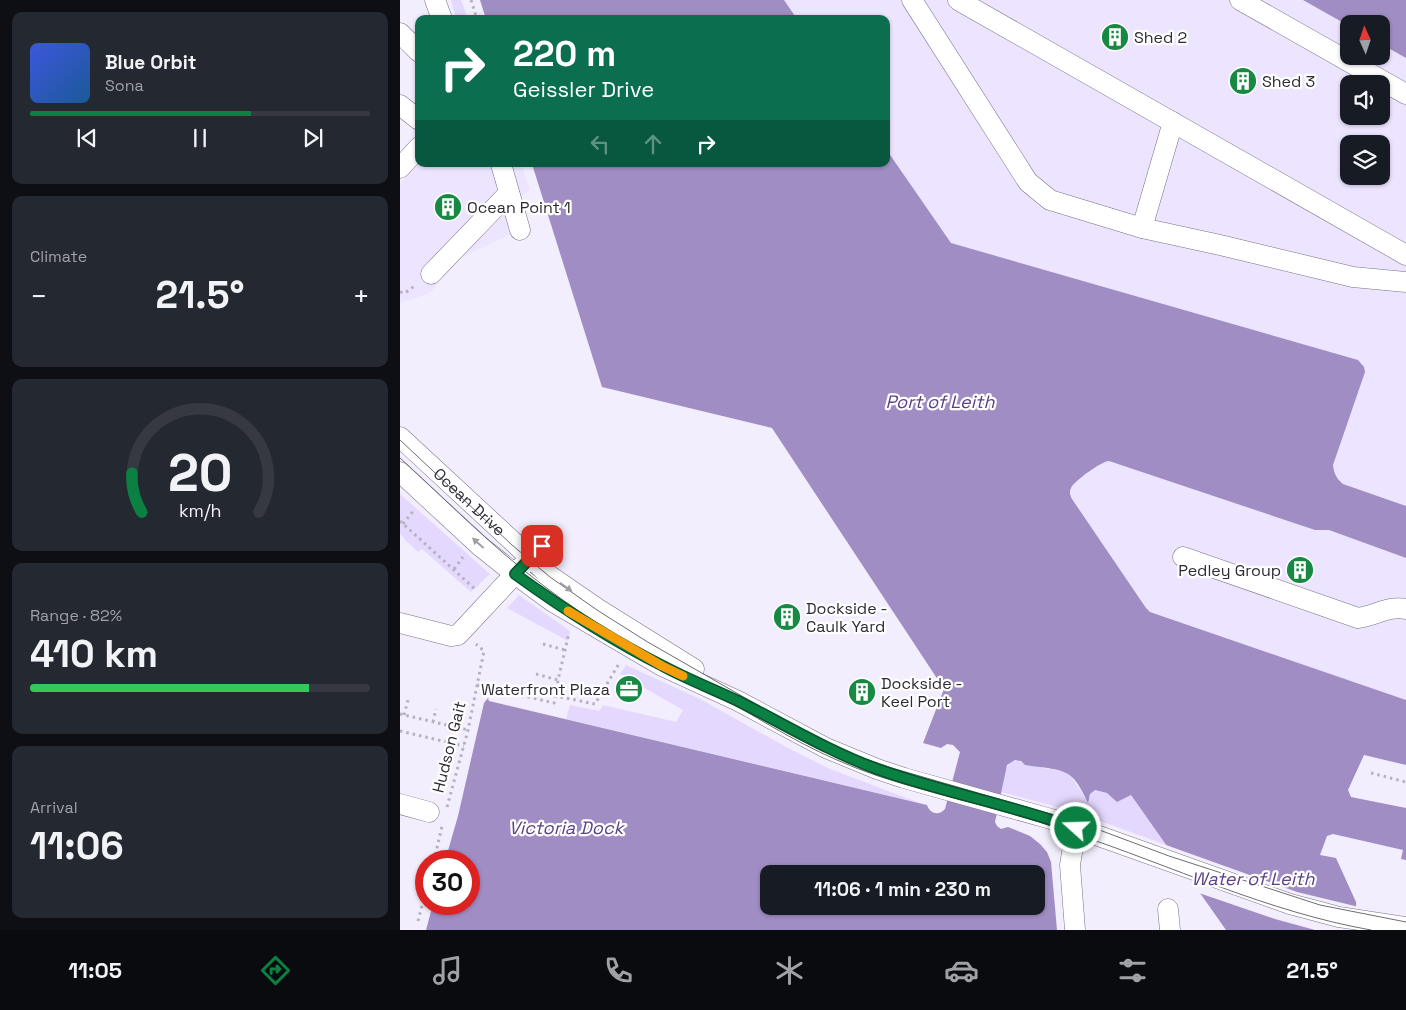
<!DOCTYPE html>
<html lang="en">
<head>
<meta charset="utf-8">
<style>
	:root { --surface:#171b24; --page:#242831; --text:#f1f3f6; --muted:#9ea1a6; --line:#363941; --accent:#0b8043 }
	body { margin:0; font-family:"Space Grotesk",sans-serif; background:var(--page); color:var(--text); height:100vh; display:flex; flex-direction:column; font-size:19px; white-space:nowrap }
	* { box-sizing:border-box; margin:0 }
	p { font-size:16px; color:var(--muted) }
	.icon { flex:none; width:28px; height:28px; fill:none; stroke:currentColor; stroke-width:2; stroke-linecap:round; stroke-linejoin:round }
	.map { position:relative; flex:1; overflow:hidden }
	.panel { display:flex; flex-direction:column; gap:12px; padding:12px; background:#0d0f14; width:400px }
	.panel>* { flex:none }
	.guide { position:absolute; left:15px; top:15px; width:475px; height:152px; border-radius:10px; box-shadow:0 1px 4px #0004; background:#0b6e4f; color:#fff; overflow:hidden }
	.needle { width:32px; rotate:357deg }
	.tools { position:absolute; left:940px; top:15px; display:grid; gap:10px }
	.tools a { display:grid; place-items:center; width:50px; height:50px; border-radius:10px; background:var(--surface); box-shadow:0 1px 4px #0004; font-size:25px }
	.speed { position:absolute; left:15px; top:850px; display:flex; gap:10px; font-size:25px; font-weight:700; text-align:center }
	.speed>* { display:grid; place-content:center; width:65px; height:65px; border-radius:50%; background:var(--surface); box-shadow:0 1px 4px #0004; line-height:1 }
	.speed .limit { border:8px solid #d22; background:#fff; color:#111 }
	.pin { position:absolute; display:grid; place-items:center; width:42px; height:42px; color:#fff; margin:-21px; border-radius:10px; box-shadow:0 2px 8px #0006 }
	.me { position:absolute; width:55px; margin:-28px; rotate:290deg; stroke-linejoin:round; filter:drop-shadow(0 0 4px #0008) }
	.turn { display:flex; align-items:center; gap:18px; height:105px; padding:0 15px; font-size:22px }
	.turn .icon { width:65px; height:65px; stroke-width:2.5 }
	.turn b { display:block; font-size:35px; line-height:42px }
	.lanes { display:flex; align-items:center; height:48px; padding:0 15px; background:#0003; justify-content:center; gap:25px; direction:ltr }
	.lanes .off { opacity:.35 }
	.big { font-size:38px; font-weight:700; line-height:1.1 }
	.panel .widget { flex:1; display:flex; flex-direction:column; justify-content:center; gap:8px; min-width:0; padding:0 18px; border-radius:10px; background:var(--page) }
	.panel .dial { align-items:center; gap:0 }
	.dial svg { height:130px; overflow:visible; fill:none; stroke:var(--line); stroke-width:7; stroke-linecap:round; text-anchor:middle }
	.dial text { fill:var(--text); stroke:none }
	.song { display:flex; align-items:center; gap:15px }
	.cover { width:60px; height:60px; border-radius:8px; background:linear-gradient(135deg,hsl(230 70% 55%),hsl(210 70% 35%)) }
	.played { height:5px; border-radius:2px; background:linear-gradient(90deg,var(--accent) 65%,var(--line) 65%) }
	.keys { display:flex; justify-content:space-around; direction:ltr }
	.heat { display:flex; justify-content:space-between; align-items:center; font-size:28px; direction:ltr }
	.charge { height:8px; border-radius:4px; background:linear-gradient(90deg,#34c759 82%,var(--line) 0) }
	.trip { position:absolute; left:360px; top:865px; width:285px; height:50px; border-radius:10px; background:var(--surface); box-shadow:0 1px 4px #0004; font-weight:700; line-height:50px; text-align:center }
	.tab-bar { display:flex; height:80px; justify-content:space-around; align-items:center; background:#090b0e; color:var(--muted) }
	.tab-bar .icon { width:35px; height:35px }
	.tab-bar .active { color:var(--accent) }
	.tab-bar b { font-size:22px; color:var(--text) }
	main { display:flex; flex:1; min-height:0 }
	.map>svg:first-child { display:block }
	.built { fill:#ede5ff; fill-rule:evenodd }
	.green { fill:#e5d8ff }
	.water { fill:#a08dc4; fill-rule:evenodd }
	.pier { fill:#f3eefd }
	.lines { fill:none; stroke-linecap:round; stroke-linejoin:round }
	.minor-casing { stroke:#787187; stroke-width:21 }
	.path { stroke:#b5b1be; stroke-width:3; stroke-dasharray:2.5 4; stroke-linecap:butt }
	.minor { stroke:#fff; stroke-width:20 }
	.tram { stroke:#6e6b76; stroke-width:1 }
	.oneway { fill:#a09fa4 }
	.route-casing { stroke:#07532c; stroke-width:12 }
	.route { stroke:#0b8043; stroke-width:9 }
	.slow { stroke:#f59e0b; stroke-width:9 }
	.labels { text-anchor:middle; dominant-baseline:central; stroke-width:4.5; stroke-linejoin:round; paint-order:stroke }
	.poi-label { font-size:16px; fill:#2d2a34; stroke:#fff; text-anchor:start }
	.street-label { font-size:16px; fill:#2d2a34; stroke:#fff }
	.water-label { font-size:18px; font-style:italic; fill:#5c4186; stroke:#fff }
</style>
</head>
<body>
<main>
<section class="panel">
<div class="widget">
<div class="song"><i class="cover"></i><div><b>Blue Orbit</b><p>Sona</p></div></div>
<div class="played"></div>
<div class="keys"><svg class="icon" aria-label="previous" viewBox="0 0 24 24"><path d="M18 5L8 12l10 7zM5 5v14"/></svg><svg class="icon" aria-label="pause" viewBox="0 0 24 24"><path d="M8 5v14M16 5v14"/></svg><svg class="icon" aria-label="next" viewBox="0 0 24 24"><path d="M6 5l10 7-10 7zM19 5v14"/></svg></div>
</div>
<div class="widget"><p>Climate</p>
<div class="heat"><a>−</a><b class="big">21.5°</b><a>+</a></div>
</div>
<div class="widget dial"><svg viewBox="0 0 100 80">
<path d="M14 69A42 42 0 1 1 86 69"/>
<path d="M14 69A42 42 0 0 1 8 45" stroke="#0b8043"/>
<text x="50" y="56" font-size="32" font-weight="700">20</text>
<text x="50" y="72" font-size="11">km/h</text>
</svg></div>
<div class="widget"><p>Range · 82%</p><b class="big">410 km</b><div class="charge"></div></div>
<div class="widget"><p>Arrival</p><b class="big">11:06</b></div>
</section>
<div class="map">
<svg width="1006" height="930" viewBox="0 0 1006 930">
	<rect width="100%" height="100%" fill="#f3eefd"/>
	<path class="built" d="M384,0h519l46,26v30h32v-12l25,14v448l-63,-22 -4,-4 -5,-8 -1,-7 25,-105 -407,-117 -65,-94v-130h-89zM949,84h32v32h-32zM949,144h32v32h-32z
		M19,163l102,1 9,26 -10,8 8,28 -66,31 -32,36 -30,10v-120z
		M709,461l206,69h14l77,28v142l-256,-88 -4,-4 -76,-112 1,-8 2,-4 29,-22z"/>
	<path class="green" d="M51,0h10l7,19h-12z
		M0,494l90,80 -19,18 -49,-43 -4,3 -14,-13v-1l-4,-4z
		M119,595l51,36 -2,10 -61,-33z
		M226,665l74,34 88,49 42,21 90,34 -354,-84 4,-14 29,6 4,-6 73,17 7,-12 -63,-36z
		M618,760l7,5 36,6 9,4 18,27 2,-8 5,-4 12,3 10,8 14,-6 35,50 -93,-34 -72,-19c3,-12 2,-31 17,-32z"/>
	<path class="water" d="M80,0h304l13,19h-311z
		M903,0h103v58l-25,-14v-20h-32v2z
		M486,149l65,94 407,117 6,7 1,5 -32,93c1,9 4,14 10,19l63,22v52l-77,-28h-14l-206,-69c-7,0 -35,20 -38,27 -2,4 -1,7 1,11l74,109 4,4 256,88v65l-42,-10 -16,35 3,7 55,11v52l-5,-1 2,-9 -70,-16 -6,2 -7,19 16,3 20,44 1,28h-131l-95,-135 -14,7 -10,-9 -12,-3 -5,4 -2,9c-4,-8 -8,-17 -14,-24 -10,-12 -34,-11 -49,-14l-4,-4 -6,-1 -8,5 -12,57 2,4 4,3 7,-2 22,9 10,8 7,8 4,10 6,68h-631l7,-26h36v-43h-24l13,-45 26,-113 4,-5 1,3 438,104c3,9 12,11 18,4l15,-57 -7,-7 -6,-1 -6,4 -18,-5 21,-54 -172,-261 -170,-41 -70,-223h354zM369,874h267v32h-267z"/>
	<path class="pier" d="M766,845l131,47 62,15v23h-44l-40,-11 -79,-27 -28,-40z"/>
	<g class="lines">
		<defs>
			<g id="minor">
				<path d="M35,0l7,19"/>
				<path d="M512,0l116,182 22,18 92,28"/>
				<path d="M558,0l448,255"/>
				<path d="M840,0l166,94"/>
				<path d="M0,33l19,19"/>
				<path d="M0,105l19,15"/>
				<path d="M773,122l-31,106 78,17 133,32 53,5"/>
				<path d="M101,164l19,66"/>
				<path d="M0,168l19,-21"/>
				<path d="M31,274l78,-81"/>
				<path id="s1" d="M0,437l150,139 48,33 96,60"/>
				<path d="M0,472l80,74 35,28 38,28 109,64 76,35 88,47 51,21 27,9 147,41 239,85 49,13 67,10"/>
				<path d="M783,557l175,61c16,-2 32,-13 48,-9"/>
				<path d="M0,623l51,13 7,-1 83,-89"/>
				<path d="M0,804l29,8"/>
				<path d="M768,909l2,21"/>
				<path d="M675,930l-5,-65 6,-37"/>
			</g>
		</defs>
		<use href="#minor" class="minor-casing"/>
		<path class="path" d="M71,0l6,19
			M0,292l5,1 11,-8
			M0,521l76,69
			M3,524l11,-14
			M54,569l9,-12
			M143,644l22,6
			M136,674l22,6
			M77,685l77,18 2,-7 39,8 25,-42
			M156,696l2,-16 11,-47
			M0,714l68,16
			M4,715l4,-15
			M33,722l3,-13
			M0,731l64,15
			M971,773l35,9
			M47,807l21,-77 16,-79 -8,-7
			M34,861l8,-35
			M18,921l8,-31"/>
		<use href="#minor" class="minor"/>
		<path class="tram" d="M0,440l112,105 38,32 47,33 49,31 155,89 42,21 49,17 186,54 91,34 151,49 86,17
			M0,458c47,43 93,90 144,128 52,40 110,72 167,105 42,24 82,50 126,69 53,24 112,35 168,52 23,6 46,14 68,21 99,33 195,79 298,97"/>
	</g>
	<defs><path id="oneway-solid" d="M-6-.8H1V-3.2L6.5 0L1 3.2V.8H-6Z" transform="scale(1.25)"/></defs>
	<g class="oneway">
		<use href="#oneway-solid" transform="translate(78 543) rotate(-138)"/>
		<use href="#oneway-solid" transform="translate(166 587) rotate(35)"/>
	</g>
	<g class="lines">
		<defs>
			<path id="route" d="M142,546l-27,28c47,34 96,66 148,92 24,13 50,23 75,35 46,23 90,50 139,68 65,23 134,36 199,59"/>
		</defs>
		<use href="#route" class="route-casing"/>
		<use href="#route" class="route"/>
		<path class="slow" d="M168,611l94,55 21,10"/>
	</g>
	<defs>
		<symbol id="building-disc" viewBox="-11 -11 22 22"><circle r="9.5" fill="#188942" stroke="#fff"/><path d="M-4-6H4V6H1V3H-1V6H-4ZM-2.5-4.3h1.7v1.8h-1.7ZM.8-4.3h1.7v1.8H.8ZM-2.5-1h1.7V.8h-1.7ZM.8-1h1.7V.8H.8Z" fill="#fff"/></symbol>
		<symbol id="office-disc" viewBox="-11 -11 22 22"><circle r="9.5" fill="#188942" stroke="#fff"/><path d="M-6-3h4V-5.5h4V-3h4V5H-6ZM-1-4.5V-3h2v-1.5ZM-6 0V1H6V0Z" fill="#fff"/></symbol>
	</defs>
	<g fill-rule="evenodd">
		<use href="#building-disc" x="699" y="21" width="32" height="32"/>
		<use href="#building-disc" x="827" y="65" width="32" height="32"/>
		<use href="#building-disc" x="32" y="191" width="32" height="32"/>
		<use href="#building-disc" x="884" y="554" width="32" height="32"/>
		<use href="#building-disc" x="371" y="601" width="32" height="32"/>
		<use href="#office-disc" x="213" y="673" width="32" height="32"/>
		<use href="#building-disc" x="446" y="676" width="32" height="32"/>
	</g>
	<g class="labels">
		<g class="poi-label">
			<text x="734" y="37">Shed 2</text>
			<text x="862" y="81">Shed 3</text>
			<text x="67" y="207">Ocean Point 1</text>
			<text x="881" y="570" text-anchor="end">Pedley Group</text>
			<text x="406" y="608">Dockside -<tspan x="406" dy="18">Caulk Yard</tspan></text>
			<text x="481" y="683">Dockside -<tspan x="481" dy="18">Keel Port</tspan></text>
			<text x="210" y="689" text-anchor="end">Waterfront Plaza</text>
		</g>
		<g class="street-label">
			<text stroke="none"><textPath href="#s1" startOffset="95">Ocean Drive</textPath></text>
			<text transform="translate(49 747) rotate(-76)">Hudson Gait</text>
		</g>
		<g class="water-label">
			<text x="540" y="401">Port of Leith</text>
			<text x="166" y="827">Victoria Dock</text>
			<text x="853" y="878">Water of Leith</text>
		</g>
	</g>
</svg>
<div class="tools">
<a><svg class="needle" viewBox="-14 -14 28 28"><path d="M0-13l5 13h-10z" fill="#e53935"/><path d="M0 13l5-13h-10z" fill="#9ea1a6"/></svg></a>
<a><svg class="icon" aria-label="sound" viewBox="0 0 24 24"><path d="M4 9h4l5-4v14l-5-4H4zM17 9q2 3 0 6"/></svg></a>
<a><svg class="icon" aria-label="layers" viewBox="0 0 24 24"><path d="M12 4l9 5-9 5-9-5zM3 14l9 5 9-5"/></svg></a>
</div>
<div class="speed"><div class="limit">30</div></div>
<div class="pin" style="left:142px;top:546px;background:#d93025"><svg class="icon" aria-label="arrive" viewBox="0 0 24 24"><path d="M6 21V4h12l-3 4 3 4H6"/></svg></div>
<svg class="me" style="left:676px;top:828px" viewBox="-20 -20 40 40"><circle r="17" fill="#0b8043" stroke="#fff" stroke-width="3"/><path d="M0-11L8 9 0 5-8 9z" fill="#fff"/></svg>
<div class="trip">11:06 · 1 min · 230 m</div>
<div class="guide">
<div class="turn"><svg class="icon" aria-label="right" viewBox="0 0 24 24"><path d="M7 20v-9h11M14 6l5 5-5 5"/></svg><div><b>220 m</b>Geissler Drive</div></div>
<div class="lanes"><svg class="icon off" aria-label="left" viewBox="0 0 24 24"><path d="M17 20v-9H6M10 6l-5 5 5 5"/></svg><svg class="icon off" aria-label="ahead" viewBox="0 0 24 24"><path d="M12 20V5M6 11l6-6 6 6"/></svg><svg class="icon" aria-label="right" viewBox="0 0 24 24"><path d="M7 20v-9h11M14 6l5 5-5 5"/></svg></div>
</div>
</div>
</main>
<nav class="tab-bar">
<b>11:05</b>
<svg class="icon active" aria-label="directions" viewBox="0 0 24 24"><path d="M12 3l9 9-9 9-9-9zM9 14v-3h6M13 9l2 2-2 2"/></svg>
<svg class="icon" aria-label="music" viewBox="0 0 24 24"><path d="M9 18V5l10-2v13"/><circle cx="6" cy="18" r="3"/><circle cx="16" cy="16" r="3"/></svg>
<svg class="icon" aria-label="phone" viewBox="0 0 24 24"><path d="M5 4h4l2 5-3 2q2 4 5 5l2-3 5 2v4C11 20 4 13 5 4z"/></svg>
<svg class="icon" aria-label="climate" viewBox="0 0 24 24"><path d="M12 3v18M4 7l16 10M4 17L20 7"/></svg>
<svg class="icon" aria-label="car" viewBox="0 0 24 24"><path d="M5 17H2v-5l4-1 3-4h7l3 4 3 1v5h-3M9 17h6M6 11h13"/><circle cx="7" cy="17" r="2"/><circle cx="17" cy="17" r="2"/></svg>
<svg class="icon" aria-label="filters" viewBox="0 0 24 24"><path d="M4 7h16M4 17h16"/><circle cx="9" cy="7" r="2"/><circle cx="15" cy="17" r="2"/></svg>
<b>21.5°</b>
</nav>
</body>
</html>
